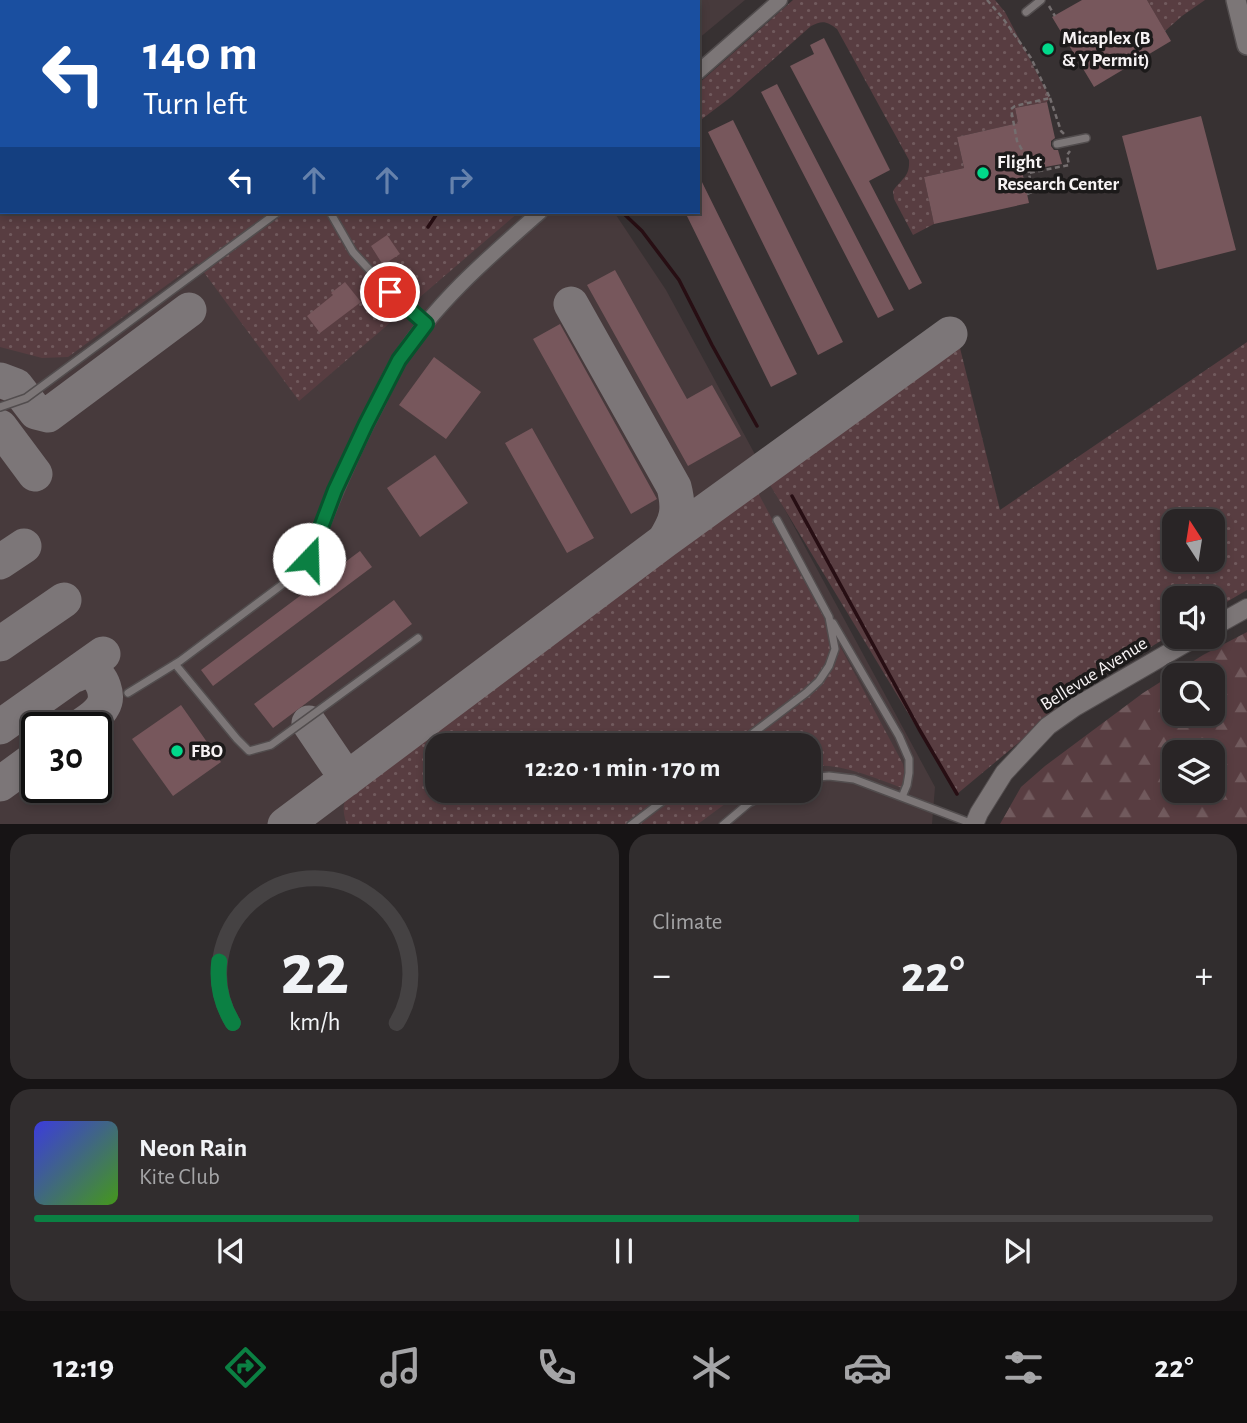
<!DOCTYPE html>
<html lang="en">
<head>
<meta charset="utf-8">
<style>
	:root { --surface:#292526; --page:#312d2e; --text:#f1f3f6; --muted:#a5a5a7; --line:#454243; --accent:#0b8043 }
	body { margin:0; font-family:"Alegreya Sans",sans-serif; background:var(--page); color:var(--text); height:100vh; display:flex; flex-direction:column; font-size:26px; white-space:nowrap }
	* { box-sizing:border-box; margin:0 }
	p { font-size:23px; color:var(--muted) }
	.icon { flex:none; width:38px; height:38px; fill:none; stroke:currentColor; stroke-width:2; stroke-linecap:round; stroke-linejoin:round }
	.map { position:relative; height:824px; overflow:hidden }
	.side { display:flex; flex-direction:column; gap:10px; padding:10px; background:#171415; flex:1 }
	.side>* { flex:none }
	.hud { position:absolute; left:0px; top:0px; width:700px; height:214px; box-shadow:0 4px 10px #0003,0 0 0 2px var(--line); background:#1a4fa0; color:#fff; overflow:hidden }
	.needle { width:46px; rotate:348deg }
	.buttons { position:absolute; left:1162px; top:509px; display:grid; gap:14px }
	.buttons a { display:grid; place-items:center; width:63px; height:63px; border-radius:14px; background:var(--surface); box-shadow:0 4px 10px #0003,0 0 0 2px var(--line); font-size:35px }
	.speed { position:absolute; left:21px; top:712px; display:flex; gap:14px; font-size:35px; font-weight:700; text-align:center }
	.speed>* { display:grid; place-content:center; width:91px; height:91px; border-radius:50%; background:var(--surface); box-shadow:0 4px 10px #0003,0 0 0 2px var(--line); line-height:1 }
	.speed .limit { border:4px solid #111; border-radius:10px; background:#fff; color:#111 }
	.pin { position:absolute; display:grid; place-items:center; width:60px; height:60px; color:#fff; margin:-30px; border:4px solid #fff; border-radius:50%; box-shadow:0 2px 7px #0007 }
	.me { position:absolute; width:77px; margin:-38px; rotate:21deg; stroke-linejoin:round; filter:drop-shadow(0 0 5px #0008) }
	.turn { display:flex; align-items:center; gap:24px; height:147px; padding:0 28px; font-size:32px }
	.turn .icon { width:91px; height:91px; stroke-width:2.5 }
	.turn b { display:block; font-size:49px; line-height:60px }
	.lanes { display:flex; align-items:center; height:66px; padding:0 28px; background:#0003; justify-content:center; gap:35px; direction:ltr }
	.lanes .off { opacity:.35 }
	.big { font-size:52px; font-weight:600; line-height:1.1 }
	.side .tile { flex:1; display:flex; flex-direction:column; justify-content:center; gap:10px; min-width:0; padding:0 24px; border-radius:21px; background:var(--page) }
	.side .dial { align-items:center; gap:0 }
	.dial svg { height:182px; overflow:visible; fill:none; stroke:var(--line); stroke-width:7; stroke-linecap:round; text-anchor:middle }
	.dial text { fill:var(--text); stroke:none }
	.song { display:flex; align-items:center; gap:21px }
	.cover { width:84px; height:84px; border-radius:10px; background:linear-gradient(135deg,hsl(240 70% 55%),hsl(100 70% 35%)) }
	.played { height:7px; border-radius:4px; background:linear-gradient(90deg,var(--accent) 70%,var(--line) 70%) }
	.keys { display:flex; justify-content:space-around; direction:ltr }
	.heat { display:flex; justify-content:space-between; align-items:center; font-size:38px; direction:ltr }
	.side .tiles { flex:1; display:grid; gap:10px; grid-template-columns:1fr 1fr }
	.tile:last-child { grid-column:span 2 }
	.trip { position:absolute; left:425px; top:733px; width:396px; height:70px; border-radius:21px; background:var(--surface); box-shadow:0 4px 10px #0003,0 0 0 2px var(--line); font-weight:600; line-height:70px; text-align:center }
	.tab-bar { display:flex; height:112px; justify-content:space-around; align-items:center; background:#100f0f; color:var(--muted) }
	.tab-bar .icon { width:49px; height:49px }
	.tab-bar .on { color:var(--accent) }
	.tab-bar b { font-size:32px; color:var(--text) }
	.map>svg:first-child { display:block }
	.built { fill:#473a3c; fill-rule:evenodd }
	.grass { fill:url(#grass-dots); fill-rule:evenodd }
	.forest { fill:url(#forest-firs); fill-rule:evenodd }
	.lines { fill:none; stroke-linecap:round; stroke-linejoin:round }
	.stream { stroke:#270e13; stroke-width:3.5 }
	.taxiway { stroke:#7c7678; stroke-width:35 }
	.building { fill:#77575c }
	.service-casing { stroke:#524d4e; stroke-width:10 }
	.minor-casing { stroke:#524d4e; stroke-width:17 }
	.tertiary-casing { stroke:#524d4e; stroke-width:20 }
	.secondary-casing { stroke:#524d4e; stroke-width:22 }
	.path { stroke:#746e6f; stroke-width:2.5; stroke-dasharray:5 3.5; stroke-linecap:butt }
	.service { stroke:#7c7677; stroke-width:7 }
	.minor { stroke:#7c7677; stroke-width:14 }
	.tertiary { stroke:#7c7677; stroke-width:18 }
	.secondary { stroke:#7c7677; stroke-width:19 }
	.route-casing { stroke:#07532c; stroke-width:18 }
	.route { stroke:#0b8043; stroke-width:12 }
	.poi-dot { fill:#01d98b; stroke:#1c1a1a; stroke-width:2.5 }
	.labels { text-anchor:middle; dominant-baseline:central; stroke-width:7; stroke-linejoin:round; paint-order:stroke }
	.poi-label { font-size:19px; font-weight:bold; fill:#f7f3f4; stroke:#1c1a1a; text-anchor:start }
	.street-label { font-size:19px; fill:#f7f3f4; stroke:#1c1a1a }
</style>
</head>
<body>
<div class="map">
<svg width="1247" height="825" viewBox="0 0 1247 825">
	<defs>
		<pattern id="grass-dots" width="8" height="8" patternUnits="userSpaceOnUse" patternTransform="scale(1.75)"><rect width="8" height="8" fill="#583d41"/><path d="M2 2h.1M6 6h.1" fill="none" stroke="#715a5d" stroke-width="1.8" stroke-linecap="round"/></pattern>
		<pattern id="forest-firs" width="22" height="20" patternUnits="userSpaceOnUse" patternTransform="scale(1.75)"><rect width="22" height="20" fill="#583d41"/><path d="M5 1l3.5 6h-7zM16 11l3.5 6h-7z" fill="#715a5d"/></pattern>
	</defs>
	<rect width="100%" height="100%" fill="#373132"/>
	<path class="built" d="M0,0h745l-47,39v-37h-696v210h612l52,78 269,497 -3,37h-932zM37,728h59v60h-59zM438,746h370v45h-370z"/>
	<path class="grass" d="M91,0h611l-4,3 -609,-1z
		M793,0h202l10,12 45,86 -3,4 -32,6 3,15 -61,14 7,31 -40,9 10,47 -21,11 -19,-36 -1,-8c9,-13 17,-14 16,-31l-72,-131c-10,-8 -15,-9 -26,-3l-80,71 -33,25v-38z
		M1147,0h58l-23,16 -17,15z
		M2,66v146h517l-220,189 -102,-138 -129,94 -26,1 -42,-11v-279z
		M1247,342v248l-34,20v-12h-39v35l-86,52 -131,109 -190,-314 193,-132 40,162zM1174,522h39v38h-39z
		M756,489l147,275 2,12 -3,12c-30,-11 -61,-25 -93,-22l-1,-20h-370v45h307l-8,4 -39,29 -351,1c-9,-25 1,-33 22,-43z"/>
	<path class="forest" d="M1247,632v192h-247l21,-37 24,-21 98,-73 60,-38zM1174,676h39v38h-39zM1174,752h39v39h-39z"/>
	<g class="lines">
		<path class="stream" d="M622,212l20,19 37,49 33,65 45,81
			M428,227l10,-15
			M792,496l127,233 38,65"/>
		<path class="taxiway" d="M571,304l103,183c6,23 3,34 -10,54
			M0,380l16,6 20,26 12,3 141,-105
			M0,427l35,47
			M0,562l24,-16
			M0,644l64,-44
			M75,675c5,-2 10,-5 16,-3 12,5 18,24 12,34 -5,10 -17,16 -25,22
			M309,723l38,56
			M0,727l103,-73
			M0,784l37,-27
			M285,825l379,-284 286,-207"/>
	</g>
	<path class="building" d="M1082,0h65l24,41 -77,46 -42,-70z
		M824,38l66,132 -21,11 53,102 -13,7 -119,-224 24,-12 -4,-9z
		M777,84l117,226 -16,8 -117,-226z
		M1047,102l8,36 -4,3v5l3,4h4l4,14 -40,7 7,32 -95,21 -10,-47 40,-9 -7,-31 61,-14 -3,-15z
		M1201,116l35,134 -79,20 -35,-134z
		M733,120l110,222 -25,13 -110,-223z
		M698,174l99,200 -26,13 -86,-175h13z
		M387,235l13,19 -17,11 -12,-19z
		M615,270l72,129 25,-14 29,51 -53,30 -101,-181z
		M345,282l16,20 -41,31 -13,-17 26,-21 -2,-2z
		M560,324l97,175 -26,15 -98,-175z
		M434,357l47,35 -35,47 -47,-34z
		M532,428l62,110 -27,15 -62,-110z
		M435,455l33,48 -48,34 -33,-49z
		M360,551l12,16 -159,119 -12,-16z
		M394,600l18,24 -139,104 -19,-24z
		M181,705l40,57 -48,34 -41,-57z"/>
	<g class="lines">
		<defs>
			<path id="service" d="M558,2l3,-2
				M1026,12l15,-12
				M1057,144l29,-6
				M330,212l23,40 37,40 36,32
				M0,407l26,-9 252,-186
				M833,623l66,113 10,23v14l-2,12 -5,12
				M175,664l62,75 12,12 22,-6 147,-107
				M128,693l52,-32 119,-89 10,-13
				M736,746l70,-53 13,-12 10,-15 6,-17 -6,-32 -52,-97
				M808,778l21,-2 25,3 119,45
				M631,825l45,-34
				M723,825l26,-22 22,-12"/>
			<path id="minor" d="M698,72l82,-72
				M309,559c20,-53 42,-106 69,-157 7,-14 13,-30 22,-43 36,-57 90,-103 140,-147"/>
			<path id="tertiary" d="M1213,627l34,-19
				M974,825l5,-12 25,-40 44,-47 27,-19 121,-70"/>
			<path id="secondary" d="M1236,0l11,45"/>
		</defs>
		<use href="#service" class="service-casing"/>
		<use href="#minor" class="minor-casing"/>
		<use href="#tertiary" class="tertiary-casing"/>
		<use href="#secondary" class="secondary-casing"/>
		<path class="path" d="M987,0l15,17 29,41 19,40 -35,8 -4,3 6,32 8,14 4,18
			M1049,6l6,10
			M1050,98l11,33 3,3
			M1027,194l5,-2 -3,-19 40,-8 -2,-10 3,-4"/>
		<use href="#service" class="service"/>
		<use href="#minor" class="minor"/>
		<use href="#tertiary" class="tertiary"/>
		<use href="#secondary" class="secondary"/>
	</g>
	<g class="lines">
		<defs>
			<path id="route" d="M309,559l26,-69 31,-66 33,-64 27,-36 -36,-32"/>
		</defs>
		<use href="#route" class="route-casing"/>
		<use href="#route" class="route"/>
	</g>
	<g class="poi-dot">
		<circle cx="1048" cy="49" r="7"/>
		<circle cx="983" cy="173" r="7"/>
		<circle cx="177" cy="751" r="7"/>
	</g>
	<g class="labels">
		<g class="poi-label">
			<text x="1062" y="38">Micaplex (B<tspan x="1062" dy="22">&amp; Y Permit)</tspan></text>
			<text x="997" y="162">Flight<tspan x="997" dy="22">Research Center</tspan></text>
			<text x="191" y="751">FBO</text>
		</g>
		<g class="street-label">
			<text transform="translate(1094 674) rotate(-32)">Bellevue Avenue</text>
		</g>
	</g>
</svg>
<div class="buttons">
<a><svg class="needle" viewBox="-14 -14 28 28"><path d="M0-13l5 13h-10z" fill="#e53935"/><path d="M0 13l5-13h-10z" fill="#a5a5a7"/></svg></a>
<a><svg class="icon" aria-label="sound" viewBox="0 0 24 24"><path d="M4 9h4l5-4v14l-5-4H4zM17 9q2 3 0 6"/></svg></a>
<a><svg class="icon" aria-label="search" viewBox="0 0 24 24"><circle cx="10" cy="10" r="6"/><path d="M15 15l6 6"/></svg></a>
<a><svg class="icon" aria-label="layers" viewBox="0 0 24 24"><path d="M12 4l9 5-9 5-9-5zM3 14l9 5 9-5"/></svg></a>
</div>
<div class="speed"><div class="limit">30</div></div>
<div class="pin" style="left:390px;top:292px;background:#d93025"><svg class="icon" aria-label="arrive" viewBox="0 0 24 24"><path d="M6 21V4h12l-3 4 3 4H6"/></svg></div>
<svg class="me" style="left:309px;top:559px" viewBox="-20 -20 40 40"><circle r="19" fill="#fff"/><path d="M0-13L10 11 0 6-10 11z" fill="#0b8043"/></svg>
<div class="trip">12:20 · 1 min · 170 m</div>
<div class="hud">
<div class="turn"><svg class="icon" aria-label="left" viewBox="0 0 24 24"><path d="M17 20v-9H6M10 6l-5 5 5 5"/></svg><div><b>140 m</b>Turn left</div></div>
<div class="lanes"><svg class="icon" aria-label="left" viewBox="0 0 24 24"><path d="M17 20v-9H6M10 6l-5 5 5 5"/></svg><svg class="icon off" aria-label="ahead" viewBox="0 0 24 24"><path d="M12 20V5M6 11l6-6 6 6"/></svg><svg class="icon off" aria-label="ahead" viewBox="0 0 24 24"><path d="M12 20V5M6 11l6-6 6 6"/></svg><svg class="icon off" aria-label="right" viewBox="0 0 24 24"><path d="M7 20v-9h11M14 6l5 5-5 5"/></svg></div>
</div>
</div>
<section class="side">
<div class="tiles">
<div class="tile dial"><svg viewBox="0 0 100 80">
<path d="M14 69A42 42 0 1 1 86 69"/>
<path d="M14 69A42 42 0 0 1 8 42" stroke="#0b8043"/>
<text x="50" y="56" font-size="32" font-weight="700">22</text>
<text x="50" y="72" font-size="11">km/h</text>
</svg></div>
<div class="tile"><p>Climate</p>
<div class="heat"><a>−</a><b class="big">22°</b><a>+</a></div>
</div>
<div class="tile">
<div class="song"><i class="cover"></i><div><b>Neon Rain</b><p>Kite Club</p></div></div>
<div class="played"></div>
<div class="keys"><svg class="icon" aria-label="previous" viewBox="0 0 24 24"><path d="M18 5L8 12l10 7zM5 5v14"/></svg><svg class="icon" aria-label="pause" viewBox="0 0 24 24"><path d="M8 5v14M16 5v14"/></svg><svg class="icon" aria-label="next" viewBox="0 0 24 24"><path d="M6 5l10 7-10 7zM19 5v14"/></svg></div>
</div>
</div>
</section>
<nav class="tab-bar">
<b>12:19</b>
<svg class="icon on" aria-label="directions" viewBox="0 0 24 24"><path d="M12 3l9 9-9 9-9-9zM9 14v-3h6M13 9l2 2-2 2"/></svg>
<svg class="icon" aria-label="music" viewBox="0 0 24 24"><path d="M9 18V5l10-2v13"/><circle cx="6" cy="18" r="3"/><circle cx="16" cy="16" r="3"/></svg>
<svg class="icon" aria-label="phone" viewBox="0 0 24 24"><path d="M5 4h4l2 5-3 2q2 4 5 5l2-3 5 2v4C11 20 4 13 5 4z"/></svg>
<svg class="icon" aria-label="climate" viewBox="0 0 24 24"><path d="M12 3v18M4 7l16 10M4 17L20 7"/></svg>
<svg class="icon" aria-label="car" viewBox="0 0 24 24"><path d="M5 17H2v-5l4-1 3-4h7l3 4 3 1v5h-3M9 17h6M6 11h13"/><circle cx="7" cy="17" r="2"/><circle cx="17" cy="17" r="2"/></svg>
<svg class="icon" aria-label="filters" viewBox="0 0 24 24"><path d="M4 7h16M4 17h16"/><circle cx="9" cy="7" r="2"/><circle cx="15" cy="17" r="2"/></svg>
<b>22°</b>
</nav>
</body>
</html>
